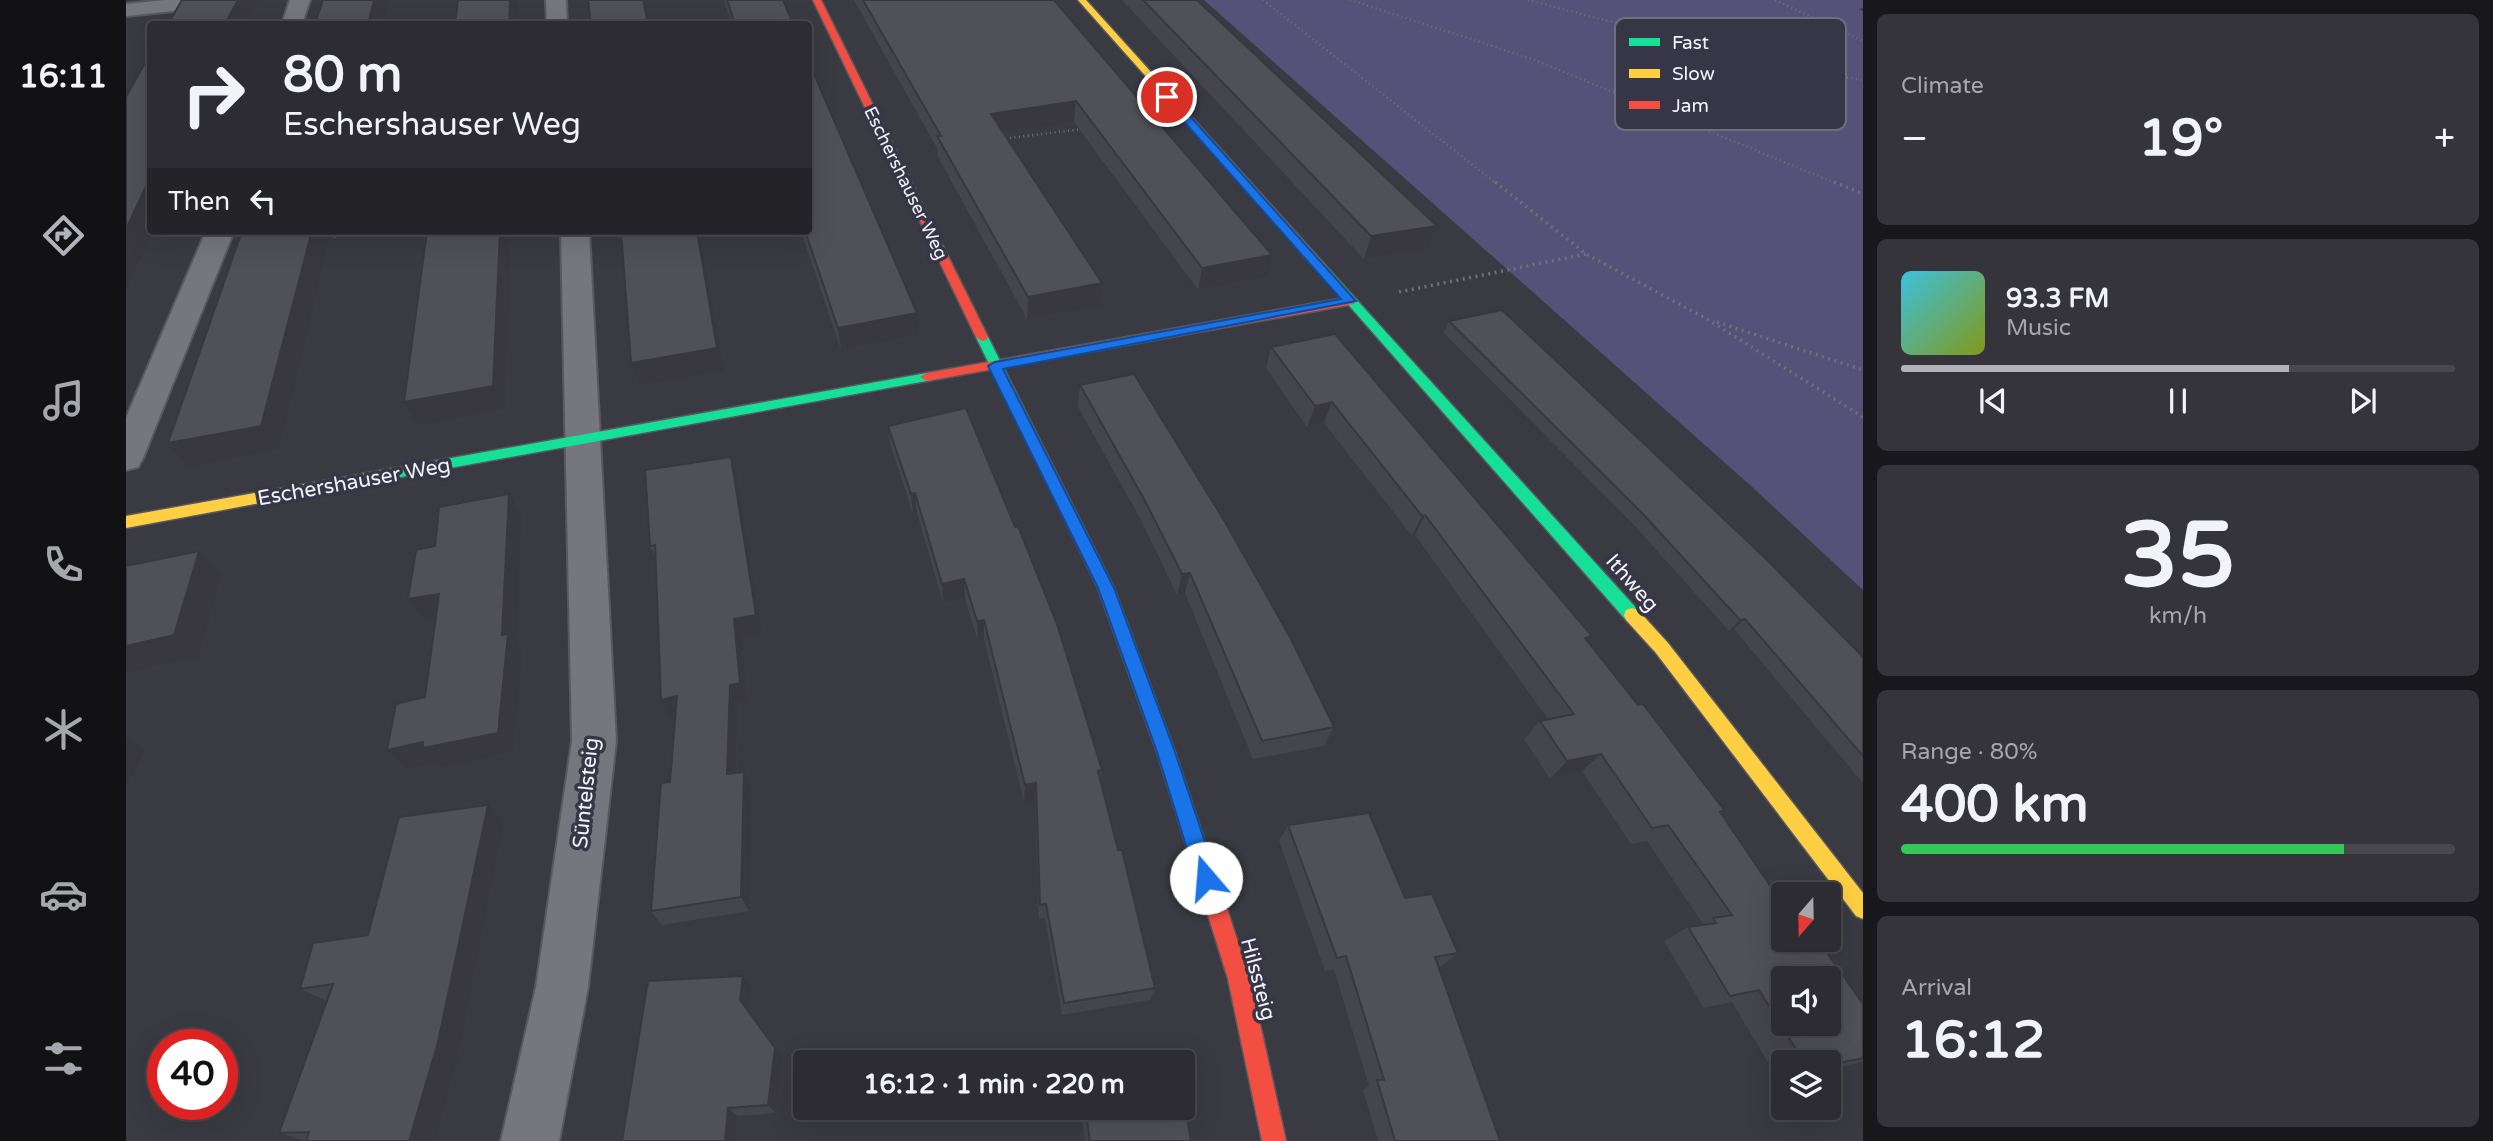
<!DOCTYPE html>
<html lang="en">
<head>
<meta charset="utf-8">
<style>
	:root { --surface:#2c2c32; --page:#34343a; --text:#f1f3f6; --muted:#a6a7ac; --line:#48484d; --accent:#b2b2bb }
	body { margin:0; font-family:"Varela Round",sans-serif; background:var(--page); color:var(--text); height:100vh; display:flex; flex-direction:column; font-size:26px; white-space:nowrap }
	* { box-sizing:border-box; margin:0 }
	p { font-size:23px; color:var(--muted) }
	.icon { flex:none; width:38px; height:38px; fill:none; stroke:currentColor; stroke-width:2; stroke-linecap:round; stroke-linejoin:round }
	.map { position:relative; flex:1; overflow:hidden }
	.panel { display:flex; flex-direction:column; gap:14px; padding:14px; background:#18181c; width:630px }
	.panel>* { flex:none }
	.banner { position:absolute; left:21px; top:21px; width:665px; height:214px; border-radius:7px; box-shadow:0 7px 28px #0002,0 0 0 2px var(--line); background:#2c2c32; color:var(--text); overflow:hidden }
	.needle { width:46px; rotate:200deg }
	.controls { position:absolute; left:1645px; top:882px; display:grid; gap:14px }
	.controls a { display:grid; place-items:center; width:70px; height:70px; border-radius:7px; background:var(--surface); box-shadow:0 7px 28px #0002,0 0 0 2px var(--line); font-size:35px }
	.speed { position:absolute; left:21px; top:1029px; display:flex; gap:14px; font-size:35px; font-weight:700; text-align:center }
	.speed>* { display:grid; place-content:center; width:91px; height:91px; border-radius:50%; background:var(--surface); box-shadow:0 7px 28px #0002,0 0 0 2px var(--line); line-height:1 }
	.speed .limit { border:10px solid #d22; background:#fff; color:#111 }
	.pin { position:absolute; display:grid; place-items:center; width:60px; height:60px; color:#fff; margin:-30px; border:4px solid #fff; border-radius:50%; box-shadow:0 2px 7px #0007 }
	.me { position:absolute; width:77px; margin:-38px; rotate:342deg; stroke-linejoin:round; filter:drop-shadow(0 0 5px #0008) }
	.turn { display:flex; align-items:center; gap:24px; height:147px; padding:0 21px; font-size:32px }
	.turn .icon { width:91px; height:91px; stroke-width:2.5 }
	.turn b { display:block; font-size:49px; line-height:60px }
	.then { display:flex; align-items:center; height:66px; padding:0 21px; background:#0003; gap:14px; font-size:26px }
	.big { font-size:52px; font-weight:700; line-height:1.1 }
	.panel .card { flex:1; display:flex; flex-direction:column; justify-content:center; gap:10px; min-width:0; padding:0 24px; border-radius:10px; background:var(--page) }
	.panel .dial { align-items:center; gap:0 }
	.dial b { font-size:91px; line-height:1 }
	.song { display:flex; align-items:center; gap:21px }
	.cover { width:84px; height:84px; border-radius:10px; background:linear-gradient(135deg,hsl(190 70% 55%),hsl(70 70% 35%)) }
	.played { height:7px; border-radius:4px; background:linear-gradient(90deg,var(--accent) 70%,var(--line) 70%) }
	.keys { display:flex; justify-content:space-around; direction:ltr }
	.heat { display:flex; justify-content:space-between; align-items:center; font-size:38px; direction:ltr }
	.charge { height:10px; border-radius:5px; background:linear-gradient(90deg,#34c759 80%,var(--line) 0) }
	.trip { position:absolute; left:667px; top:1050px; width:402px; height:70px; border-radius:7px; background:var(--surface); box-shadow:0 7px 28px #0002,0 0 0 2px var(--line); font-weight:700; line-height:70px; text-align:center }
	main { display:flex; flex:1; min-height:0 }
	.tabs { display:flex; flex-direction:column; width:126px; justify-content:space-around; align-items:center; background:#121214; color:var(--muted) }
	.tabs .icon { width:49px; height:49px }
	.tabs .active { color:var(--accent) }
	.tabs b { font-size:32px; color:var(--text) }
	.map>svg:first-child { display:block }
	.green { fill:#565178 }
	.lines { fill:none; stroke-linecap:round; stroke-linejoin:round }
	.street-casing { stroke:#58585f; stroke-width:4 }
	.fast-casing { stroke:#58585f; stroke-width:3 }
	.slow-casing { stroke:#58585f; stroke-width:3 }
	.jam-casing { stroke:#58585f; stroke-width:3 }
	.path-far1 { stroke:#707075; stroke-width:2.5; stroke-dasharray:1 3.5; stroke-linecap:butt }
	.path { stroke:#707075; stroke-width:3.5; stroke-dasharray:2 4.5; stroke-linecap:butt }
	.street { fill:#76767e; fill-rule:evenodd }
	.fast { fill:#16e098; fill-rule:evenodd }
	.slow { fill:#ffcf43; fill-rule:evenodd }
	.jam { fill:#f24e42; fill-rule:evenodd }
	.wall { fill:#45454c }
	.shaded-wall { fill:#38383e }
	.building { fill:#505058; stroke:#38383e; stroke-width:2; fill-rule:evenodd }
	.route { fill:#1a73e8; stroke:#114b97; stroke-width:2 }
	.labels { text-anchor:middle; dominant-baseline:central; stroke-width:7; stroke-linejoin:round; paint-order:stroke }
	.far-street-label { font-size:18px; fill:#f2f2fc; stroke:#373646 }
	.street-label { font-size:21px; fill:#f2f2fc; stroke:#373646 }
	.key { fill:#373646; stroke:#6f6e7d; stroke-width:2 }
	.key-label { font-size:19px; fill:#f2f2fc }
</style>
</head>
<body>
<main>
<nav class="tabs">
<b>16:11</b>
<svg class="icon active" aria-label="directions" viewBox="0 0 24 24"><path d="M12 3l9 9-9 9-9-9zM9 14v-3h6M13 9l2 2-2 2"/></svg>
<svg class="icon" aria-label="music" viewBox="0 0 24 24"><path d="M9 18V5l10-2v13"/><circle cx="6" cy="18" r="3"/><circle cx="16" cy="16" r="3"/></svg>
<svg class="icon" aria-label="phone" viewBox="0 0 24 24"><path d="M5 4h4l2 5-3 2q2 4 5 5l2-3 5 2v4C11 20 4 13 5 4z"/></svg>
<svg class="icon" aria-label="climate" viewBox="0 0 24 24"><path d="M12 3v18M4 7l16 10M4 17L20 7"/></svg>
<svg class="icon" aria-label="car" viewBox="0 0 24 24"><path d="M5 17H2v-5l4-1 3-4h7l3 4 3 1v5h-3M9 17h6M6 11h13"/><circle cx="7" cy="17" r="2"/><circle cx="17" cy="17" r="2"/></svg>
<svg class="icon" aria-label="filters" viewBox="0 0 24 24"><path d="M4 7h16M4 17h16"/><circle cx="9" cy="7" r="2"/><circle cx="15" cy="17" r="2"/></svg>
</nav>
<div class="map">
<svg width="1737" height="1141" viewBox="0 0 1737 1141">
	<rect width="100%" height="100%" fill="#3a3a42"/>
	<path class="green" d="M1078,0h659v8l-4,1 4,2v579l-112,-104z"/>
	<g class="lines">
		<defs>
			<path id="street" d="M39,0h68l-10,6 -97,10v-12z
				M164,0h20l-8,24h-20z
				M420,0h20l1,24h-20z
				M80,231h28l-91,227 -5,9 -12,3v-52z
				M435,231h28l27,510 -28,246 -29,154h-58l35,-154 36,-246z"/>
			<path id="fast" d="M1195,263l4,2 313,345 2,5 -2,5h-12l-309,-351 -2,-2z
				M856,333l6,4 126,251 61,164 33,99 -3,7 -7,2 -7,-2 -3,-7 -31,-99 -59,-164 -122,-251z
				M801,373l5,1v6l-542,99 -7,-5 7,-5z"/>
			<path id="slow" d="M952,0h8l239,265v4h-8z
				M264,469l5,1 2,4 -2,4 -269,50v-12z
				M1506,608l6,2 30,33 195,250v26l-7,-3 -200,-263 -30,-33 -2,-5 2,-5z"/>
			<path id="jam" d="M687,0h8l167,337 -2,3 -4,1 -6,-4z
				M1224,297l4,1v6l-427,77 -7,-4 7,-4z
				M1072,842l7,2 3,7 42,128 36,162h-24l-34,-162 -40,-128 3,-7z"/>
		</defs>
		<use href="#street" class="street-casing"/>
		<use href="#fast" class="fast-casing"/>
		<use href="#slow" class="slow-casing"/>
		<use href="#jam" class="jam-casing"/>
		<path class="path-far1" d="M1137,0l234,184
			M1224,0l182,59 306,125
			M1402,0l265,69 70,11
			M1649,0l88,41
			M875,139l82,-10"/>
		<path class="path" d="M1369,182l91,72 121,65 156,98
			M1708,182l29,12
			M201,237l41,-6
			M1273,292l187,-38
			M1591,322l146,48"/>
		<use href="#street" class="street"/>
		<use href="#fast" class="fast"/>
		<use href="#slow" class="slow"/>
		<use href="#jam" class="jam"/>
	</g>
	<path class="wall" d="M598,0h59l10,24h-61z
		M728,0h200l212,277 -68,13 -124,-168 -71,11 99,150 -2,23 -73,13 -89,-162v-7z
		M996,0h75l240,226 -9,22 -64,11z
		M675,231h7l109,82 2,22 -78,15z
		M1323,321l414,336v126l-129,-154 -5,2 -94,-105 -191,-193z
		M1209,334l389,476 -3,3 62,92 80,99v58l-34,7v-7h-46v16l-5,1 -46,-77 -28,6 -40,-67 24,-14 15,-3 -56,-83 -16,3 -49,-73 -32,8 -26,-40 16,-18 8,-2 -133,-184 -3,1 -88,-113 -17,4 -41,-59 5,-21z
		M954,385l254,342 -10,19 -71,13 -68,-166 -8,2 -36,-75 -63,-113z
		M762,426l214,344 -2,11 55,207 -5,12 -88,15 -17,-97 -6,1 -4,-119 -11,2 -40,-163 -6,2 -13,-42 -22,4 -26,-90 -4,1 -22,-67z
		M611,477l26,157 -22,4 7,63 -10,2 -2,70 15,16 -2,122 -87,14 -11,-14 19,-129 6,-65 -5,1 -16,-161 -5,-11z
		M378,822l-45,231 -24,88h-129l-27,-8 48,-132 -27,-12 68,-54z
		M1162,825l117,73 53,55 -16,13 -4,1 62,174h-122l-15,-51 6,-4 -35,-117 -9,2 -46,-130z
		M625,988l-3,23 34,47 -6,55 -39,3 -2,25h-113z
		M954,1108h103l8,33h-106z"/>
	<path class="shaded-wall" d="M112,0h20l-12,24h-21z
		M248,0h14l-6,24h-14z
		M384,0h8l-1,24h-8z
		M950,101l-2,21 -83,13v-21z
		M24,178v53h3l-27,59v-61z
		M1311,226l-9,22 -64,11 7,-23z
		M186,231h19l-52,218 -90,17 -21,-23z
		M374,231h11l-6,178 -87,16 -14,-23z
		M571,231h2l25,139 -84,15 -9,-22z
		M1146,255l-6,22 -68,13 4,-22z
		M976,283l-2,23 -73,13 1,-22z
		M791,313l2,22 -78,15 -3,-22z
		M1206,402l-8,21 -17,4 8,-21z
		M605,457l6,20 26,157 -22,4 7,63 -10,2 -3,88 -8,-17 7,-155z
		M789,493l2,20 -4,1 -2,-20z
		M383,494l12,22 -5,129 6,9 -9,97 -72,16 -5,-5 -30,6 -19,-18 115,-115z
		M1299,515l-10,20 -3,1 10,-20z
		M73,551l22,22 -22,83 -73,16v-26z
		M1064,573l-5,20 -8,2 5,-21z
		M838,579l1,20 -22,4 -1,-19z
		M313,594l16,20 -31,6 -16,-21z
		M1619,619l-11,10 -5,2 11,-11z
		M858,620v19l-6,2 -1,-20z
		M551,696l9,18 -15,4 -10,-18z
		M0,737l19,13 -19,38z
		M1475,754l-19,17 -32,8 17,-18z
		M618,772l7,17 -2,122 -8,-14z
		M910,783l-1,17 -11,2 1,-17z
		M362,805l16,17 -45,231 -24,88h-26z
		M617,976l8,12 -3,23 34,47 -6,55 -8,-8 -28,-105z
		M602,1108l9,8 -2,25h-10z"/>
	<path class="building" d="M56,0h56l-13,24h-57z
		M197,0h51l-6,24h-53z
		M332,0h52l-1,24h-54z
		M462,0h55l5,24h-57z
		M601,0h56l10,24h-58z
		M737,0h191l218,255 -70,13 -126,-167 -85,13 111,169 -74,14 -91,-161h4z
		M1017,0h54l240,226 -66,10z
		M24,54v124l-24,51v-132z
		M682,60l109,253 -79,15 -33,-97h3z
		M116,231h70l-51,195 -93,17z
		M301,231h73l-7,155 -89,16z
		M495,231h76l20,117 -86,15z
		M1376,310l260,245 101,102v99l-118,-137 -5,1 -96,-105 -195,-194z
		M1209,334l257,302 -7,2 53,67 5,-1 81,106 -4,2 63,93v35h35l45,64v54l-34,7v-3h-25l-45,-72 -29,6 -42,-69 28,-4 -3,-5 19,-3 -64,-90 -16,3 -51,-74 -34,7 -27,-40 34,-7 -149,-199 -3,1 -90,-114 -17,4 -44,-59zM1657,978h46v46h-46z
		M1008,374l91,148 66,117 43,88 -72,14 -72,-168 -8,1 -38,-75 -64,-114z
		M840,408l49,119 3,-1 40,101 44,143 -4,1 20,79h4l33,138 -91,15 -18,-99 -6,1 -4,-122 -11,2 -41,-165 -7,1 -13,-42 -22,5 -27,-91 -4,1 -23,-68z
		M605,457l25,158 -22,4 6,64 -10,2 -3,89 17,-2 -3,125 -90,14 10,-128 9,-1 7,-86 -16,4 -6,-155 -5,1 -5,-76z
		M383,494l-7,141 6,-1 -10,99 -75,15v-6l-36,8 9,-46 29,-7 14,-103 -31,5 8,-49 19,-4 4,-39z
		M73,551l-25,84 -48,11v-80z
		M362,805l-50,237 -29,99h-103l3,-9 -30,1 54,-149 -33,5 13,-46 55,-8 31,-118z
		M1243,813l36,85 27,-4 26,59 -23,4 65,184h-105l-18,-61h7l-38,-124 -9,2 -49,-133z
		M617,976l-3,24 35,48 -7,57 -40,3 -3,33h-103l26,-160z
		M1057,1097l8,44h-101l-5,-33h98z"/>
	<path class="route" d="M1038,95h7l185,206 -353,68 111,219 61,164 42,126 -3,7 -8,3 -7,-3 -3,-7 -39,-126 -59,-164 -110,-222 7,-4 346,-63 -177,-200z"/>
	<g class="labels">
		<g class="far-street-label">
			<text transform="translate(780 183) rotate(64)">Eschershauser Weg</text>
		</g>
		<g class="street-label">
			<text transform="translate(228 482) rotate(-10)">Eschershauser Weg</text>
			<text transform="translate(1506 583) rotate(49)">Ithweg</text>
			<text transform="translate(460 793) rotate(-84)">Süntelsteig</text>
			<text transform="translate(1132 979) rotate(75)">Hilssteig</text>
		</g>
	</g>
	<rect x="1489" y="18" width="231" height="112" rx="10" class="key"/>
	<rect x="1503" y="38" width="31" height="8" fill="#16e098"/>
	<rect x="1503" y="69" width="31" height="9" fill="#ffcf43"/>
	<rect x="1503" y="101" width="31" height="8" fill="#f24e42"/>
	<g class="key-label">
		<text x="1546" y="49">Fast</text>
		<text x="1546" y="80">Slow</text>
		<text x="1546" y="112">Jam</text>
	</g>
</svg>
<div class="controls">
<a><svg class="needle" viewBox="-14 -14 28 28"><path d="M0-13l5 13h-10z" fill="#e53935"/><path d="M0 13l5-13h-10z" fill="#a6a7ac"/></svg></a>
<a><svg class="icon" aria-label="sound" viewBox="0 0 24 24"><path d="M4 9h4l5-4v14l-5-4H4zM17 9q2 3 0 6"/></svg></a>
<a><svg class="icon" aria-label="layers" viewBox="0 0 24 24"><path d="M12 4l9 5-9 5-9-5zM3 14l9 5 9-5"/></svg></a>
</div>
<div class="speed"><div class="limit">40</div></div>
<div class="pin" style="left:1041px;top:97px;background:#d93025"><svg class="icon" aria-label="arrive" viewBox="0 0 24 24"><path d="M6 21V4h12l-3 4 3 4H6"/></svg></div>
<svg class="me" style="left:1080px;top:878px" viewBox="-20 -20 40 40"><circle r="19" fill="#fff"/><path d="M0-13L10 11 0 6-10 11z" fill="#1a73e8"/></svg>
<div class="trip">16:12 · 1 min · 220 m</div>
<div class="banner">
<div class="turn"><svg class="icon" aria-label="right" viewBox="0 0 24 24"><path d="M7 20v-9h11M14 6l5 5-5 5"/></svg><div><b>80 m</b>Eschershauser Weg</div></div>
<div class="then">Then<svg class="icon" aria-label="left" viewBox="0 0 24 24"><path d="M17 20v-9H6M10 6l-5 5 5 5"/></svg></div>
</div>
</div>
<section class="panel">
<div class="card"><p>Climate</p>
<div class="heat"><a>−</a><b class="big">19°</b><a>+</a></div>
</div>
<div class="card">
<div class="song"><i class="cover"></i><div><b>93.3 FM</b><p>Music</p></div></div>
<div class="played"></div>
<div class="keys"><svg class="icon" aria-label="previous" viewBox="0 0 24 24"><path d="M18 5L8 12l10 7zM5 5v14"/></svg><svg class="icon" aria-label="pause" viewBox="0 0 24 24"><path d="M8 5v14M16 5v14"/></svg><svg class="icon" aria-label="next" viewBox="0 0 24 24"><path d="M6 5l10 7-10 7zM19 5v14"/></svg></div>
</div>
<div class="card dial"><b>35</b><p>km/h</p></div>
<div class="card"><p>Range · 80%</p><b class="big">400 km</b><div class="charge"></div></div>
<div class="card"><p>Arrival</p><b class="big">16:12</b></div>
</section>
</main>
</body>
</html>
